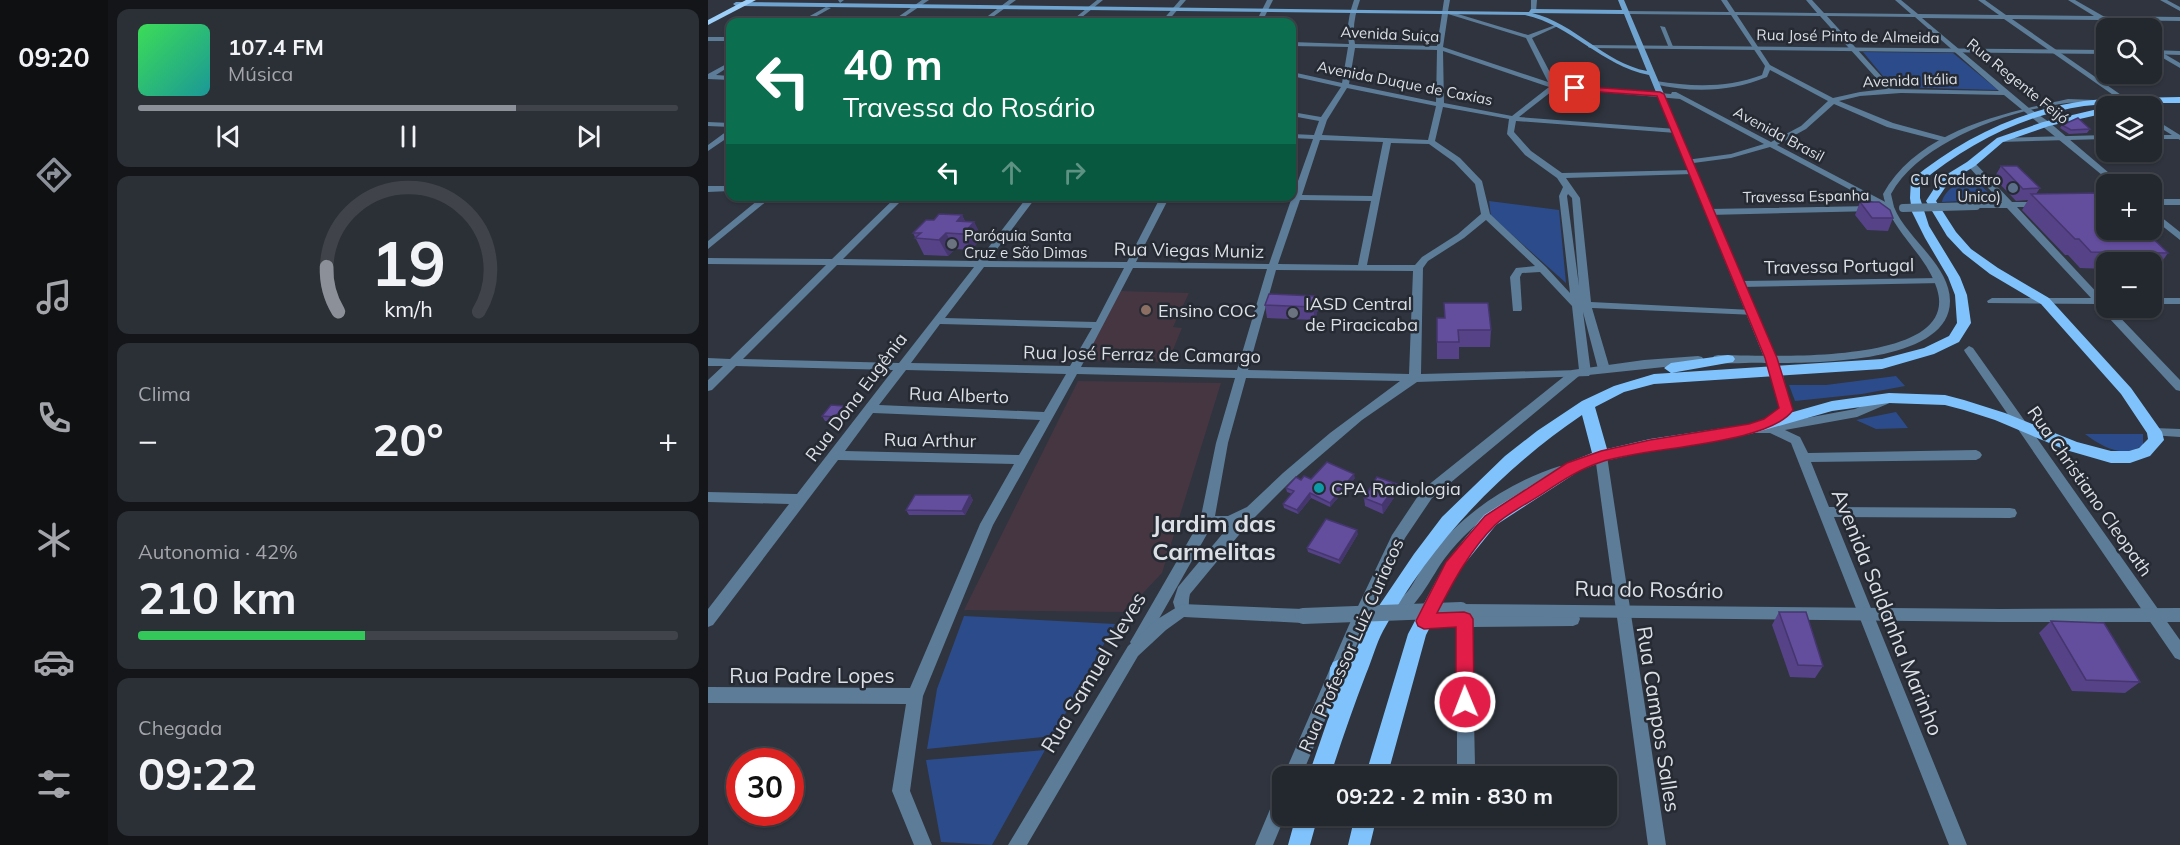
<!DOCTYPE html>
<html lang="pt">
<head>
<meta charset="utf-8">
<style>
	:root { --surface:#23272e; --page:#2b2f36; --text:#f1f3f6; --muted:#a3a5aa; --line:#40444a; --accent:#8c9099 }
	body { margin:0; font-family:Mulish,sans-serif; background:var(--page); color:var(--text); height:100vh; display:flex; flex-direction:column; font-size:22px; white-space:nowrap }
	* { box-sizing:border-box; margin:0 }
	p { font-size:20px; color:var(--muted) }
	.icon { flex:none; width:33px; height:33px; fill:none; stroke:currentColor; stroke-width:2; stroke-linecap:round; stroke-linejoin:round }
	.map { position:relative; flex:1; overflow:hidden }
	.side { display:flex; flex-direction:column; gap:9px; padding:9px; background:#131519; width:600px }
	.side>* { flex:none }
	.banner { position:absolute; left:18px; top:18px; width:570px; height:183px; border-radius:12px; box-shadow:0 2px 4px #0004,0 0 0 2px var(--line); background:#0b6e4f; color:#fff; overflow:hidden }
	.tools { position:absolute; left:1388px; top:18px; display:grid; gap:12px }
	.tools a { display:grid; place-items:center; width:66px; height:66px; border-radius:12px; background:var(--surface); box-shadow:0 2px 4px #0004,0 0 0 2px var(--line); font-size:30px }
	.speed { position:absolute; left:18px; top:748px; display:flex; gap:12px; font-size:30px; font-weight:700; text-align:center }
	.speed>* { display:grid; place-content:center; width:78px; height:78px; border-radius:50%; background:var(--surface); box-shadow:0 2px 4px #0004,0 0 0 2px var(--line); line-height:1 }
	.speed .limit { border:9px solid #d22; background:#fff; color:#111 }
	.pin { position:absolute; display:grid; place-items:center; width:51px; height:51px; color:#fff; margin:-26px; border-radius:12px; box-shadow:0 3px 9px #0006 }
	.me { position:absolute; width:66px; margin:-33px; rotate:359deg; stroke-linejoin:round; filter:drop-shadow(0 0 4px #0008) }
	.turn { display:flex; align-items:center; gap:21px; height:126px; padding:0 18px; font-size:27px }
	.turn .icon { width:78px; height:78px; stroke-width:2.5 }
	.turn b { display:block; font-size:42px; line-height:51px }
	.lanes { display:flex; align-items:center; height:57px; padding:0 18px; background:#0003; justify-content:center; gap:30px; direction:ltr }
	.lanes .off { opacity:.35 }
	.big { font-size:45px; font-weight:700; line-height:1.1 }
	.side .widget { flex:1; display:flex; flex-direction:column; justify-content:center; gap:9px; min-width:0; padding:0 21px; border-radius:12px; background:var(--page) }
	.side .dial { align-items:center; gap:0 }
	.dial svg { height:156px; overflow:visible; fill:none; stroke:var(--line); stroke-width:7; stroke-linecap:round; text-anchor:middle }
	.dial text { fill:var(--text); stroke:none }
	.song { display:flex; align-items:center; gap:18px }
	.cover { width:72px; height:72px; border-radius:9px; background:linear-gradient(135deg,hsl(130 70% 55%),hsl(180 70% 35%)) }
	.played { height:6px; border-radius:3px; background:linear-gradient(90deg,var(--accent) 70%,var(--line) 70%) }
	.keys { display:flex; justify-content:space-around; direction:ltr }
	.heat { display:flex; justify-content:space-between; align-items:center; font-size:33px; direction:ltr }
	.charge { height:9px; border-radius:4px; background:linear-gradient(90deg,#34c759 42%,var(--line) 0) }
	.trip { position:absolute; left:564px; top:766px; width:345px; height:60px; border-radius:12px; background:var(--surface); box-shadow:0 2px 4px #0004,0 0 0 2px var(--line); font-weight:700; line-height:60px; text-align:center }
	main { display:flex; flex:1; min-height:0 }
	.menu { display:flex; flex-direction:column; width:108px; justify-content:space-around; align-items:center; background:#0e1012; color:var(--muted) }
	.menu .icon { width:42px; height:42px }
	.menu .selected { color:var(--accent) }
	.menu b { font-size:27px; color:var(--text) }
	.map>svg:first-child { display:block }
	.education { fill:#453642 }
	.green { fill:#2c4b8a }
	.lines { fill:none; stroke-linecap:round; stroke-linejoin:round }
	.minor { fill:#5c7c98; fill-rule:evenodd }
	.tertiary { fill:#5c7c98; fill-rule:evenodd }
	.secondary { fill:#70a4d0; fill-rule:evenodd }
	.primary { fill:#80c3fc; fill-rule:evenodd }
	.trunk { fill:#9ecff9; fill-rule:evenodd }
	.minor-bridge { stroke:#5c7c98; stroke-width:8 }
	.tertiary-bridge { stroke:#5c7c98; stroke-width:16 }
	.wall { fill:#554287 }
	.shaded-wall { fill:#45366e }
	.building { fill:#634d9d; stroke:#45366e; stroke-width:1.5 }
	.route { fill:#e11d48; stroke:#92132f; stroke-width:1.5 }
	.service-dot { fill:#5c6f8a; stroke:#252a33; stroke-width:2 }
	.worship-dot { fill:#6b7280; stroke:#252a33; stroke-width:2 }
	.education-dot { fill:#8d6e63; stroke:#252a33; stroke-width:2 }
	.culture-dot { fill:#0f9aa8; stroke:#252a33; stroke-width:2 }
	.labels { text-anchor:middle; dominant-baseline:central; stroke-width:5; stroke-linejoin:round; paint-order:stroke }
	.far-street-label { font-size:15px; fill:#dcdfe5; stroke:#252a33 }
	.far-poi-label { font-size:15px; fill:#dcdfe5; stroke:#252a33; text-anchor:end }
	.street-label { font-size:18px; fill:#dcdfe5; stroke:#252a33 }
	.poi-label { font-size:18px; fill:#dcdfe5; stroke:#252a33; text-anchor:start }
	.near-street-label { font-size:21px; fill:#dcdfe5; stroke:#252a33 }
	.district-label { font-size:24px; font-weight:bold; fill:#dcdfe5; stroke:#252a33 }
</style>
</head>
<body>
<main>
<nav class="menu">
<b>09:20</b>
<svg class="icon selected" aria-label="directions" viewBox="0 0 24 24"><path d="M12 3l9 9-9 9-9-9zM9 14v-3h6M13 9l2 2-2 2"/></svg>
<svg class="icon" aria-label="music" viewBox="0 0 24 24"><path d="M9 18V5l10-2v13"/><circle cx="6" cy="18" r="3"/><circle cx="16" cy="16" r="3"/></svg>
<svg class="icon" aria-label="phone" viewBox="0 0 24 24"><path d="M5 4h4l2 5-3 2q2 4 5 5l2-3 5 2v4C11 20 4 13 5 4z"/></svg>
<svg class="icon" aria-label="climate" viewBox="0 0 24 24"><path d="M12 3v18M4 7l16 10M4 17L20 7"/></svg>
<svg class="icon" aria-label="car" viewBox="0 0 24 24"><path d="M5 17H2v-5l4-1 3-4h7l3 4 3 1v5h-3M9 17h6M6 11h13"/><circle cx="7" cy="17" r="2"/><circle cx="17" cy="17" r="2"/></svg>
<svg class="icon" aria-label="filters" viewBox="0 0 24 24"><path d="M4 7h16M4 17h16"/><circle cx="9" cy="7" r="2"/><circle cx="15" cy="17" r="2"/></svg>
</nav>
<section class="side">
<div class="widget">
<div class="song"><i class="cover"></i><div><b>107.4 FM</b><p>Música</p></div></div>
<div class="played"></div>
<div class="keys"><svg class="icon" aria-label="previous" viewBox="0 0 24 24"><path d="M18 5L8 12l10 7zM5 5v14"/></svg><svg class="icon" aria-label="pause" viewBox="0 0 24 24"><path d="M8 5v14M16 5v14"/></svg><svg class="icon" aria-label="next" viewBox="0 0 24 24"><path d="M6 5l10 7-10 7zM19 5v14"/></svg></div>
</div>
<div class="widget dial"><svg viewBox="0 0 100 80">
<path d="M14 69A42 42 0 1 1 86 69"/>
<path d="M14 69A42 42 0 0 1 8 46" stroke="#8c9099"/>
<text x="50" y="56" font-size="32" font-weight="700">19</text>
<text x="50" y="72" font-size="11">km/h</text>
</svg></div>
<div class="widget"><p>Clima</p>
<div class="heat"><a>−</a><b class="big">20°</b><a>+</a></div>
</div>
<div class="widget"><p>Autonomia · 42%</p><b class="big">210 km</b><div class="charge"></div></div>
<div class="widget"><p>Chegada</p><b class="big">09:22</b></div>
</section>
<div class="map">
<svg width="1472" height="845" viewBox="0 0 1472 845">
	<rect width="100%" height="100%" fill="#2f343e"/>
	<path class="education" d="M413,291l68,2 -16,34 9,1 -14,34 -85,-2z
		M370,381l143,2 -59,190 -37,39 -161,-2z"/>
	<path class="green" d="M1155,52l90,1 45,37 -106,-3z
		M1264,177l23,22 -53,3c3,-13 18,-21 30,-25z
		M781,201l70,9 7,73 -75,-67z
		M1188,376l9,10 -43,8 -67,7 -6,-16h37z
		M1188,412l12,16 -32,1 -20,-9z
		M1377,434h58v11c-19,14 -41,2 -58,-11z
		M256,616l151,8 -62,112 -126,13 10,-60z
		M337,750l-53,95 -51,-3 -15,-82z"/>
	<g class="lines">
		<path class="minor" d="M130,0h6l-4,3z
			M214,0h7l-32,22h-6z
			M301,0h7l-30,22h-6z
			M389,0h6l-27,22h-6z
			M472,0h6l-19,22h-6z
			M559,0h6l-11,22h-6z
			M646,0h6c-5,14 -8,29 -5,44l82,2 7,-46h6l-2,11 80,24 30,-11v2l-26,12 24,46 115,10 1,-2h4l95,50 30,-16 27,-25 -58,-31 -3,7c-37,15 -74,16 -113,7v-2l2,-1c37,6 71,7 106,-6l3,-9 -34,-51 -105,-1 -2,-3 105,1 -8,-12h6l8,12 82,1 -11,-13h6l12,13 87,1 -16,-14h6l17,14 81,1 -21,-15h7l21,15 88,1 -26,-16h7l28,16 77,1v4l-71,-1 13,8h-6l-15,-8 -89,-1 125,87h-8l-125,-87 -82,-1 107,90 20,14 73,62h-9l-109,-89 -103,-2 -41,3 -21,5 54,22 55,15v4h-3l-58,-15 -53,-23 -28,25 -29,16 116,61v4l-3,1 -120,-64 -39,11 -45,6v-4l45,-6 33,-10 -84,-45 -124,-11 -37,29 157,12 4,2 -4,2 -160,-12 -2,11 17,19 31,22 131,-3 4,2 -4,2 -127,4 14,20 11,104 161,8 5,3 -1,2 -164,-7 18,61 -2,3h-8l-2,-3 -15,-57 8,61 -2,3 -172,6 -55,38 -70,60 -44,44 -58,70c-2,7 0,14 -3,21l-5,1 -5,-1 -4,-13 5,-15 51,-61 -18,1 -68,120 -5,2 -5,-2 -3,-5 3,-5 67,-116 16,-78 19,-65 -158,-4 -84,151 -70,171 -13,95 22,54h-18l-22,-54 14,-87 -198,-1v-16l202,1 70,-164 34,-60 -176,-4 -125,165 -5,2v-18l81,-105 -81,-2v-10l89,2 96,-124 -157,-4 -24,24 -4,1v-11l15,-14h-15v-8l22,1 96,-94 -118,-1v-6l124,1 65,-63h9l-63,63 135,2 50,-65h9l-49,65 139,1 34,-66h9l-34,66 133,2 22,-64 -54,-1 -4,-3h59l1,-1 20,-56 -21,-1v-4l22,1 5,-14 -27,-5v-4l29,5 20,-30 -49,-11v-4l50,11 6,-36 -56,-1v-4l57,2c-3,-15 0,-30 5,-44zM740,14l78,24 22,44 -105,-35zM1029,15l83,1 66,73 -26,3 -27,6 -63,-33zM1119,16l88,1 84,74 -106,-2zM647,48l82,2 -1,52 -87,-18zM735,51l106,36 -37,29 -68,-13zM639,88l89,18 -8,34 -106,-5 5,-15zM735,107l66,12 -2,15 18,21 32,23 6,9 -4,9 11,97 -24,-26 -56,-53 -8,-33 -22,-23 -25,-17zM612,140l63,2 -11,54 -70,-1zM683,143l38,1 25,18 21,22 6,30 -23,20 -36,23 -7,8h-48zM860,194l4,4 7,88 -12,-90zM592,200l71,1 -13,64 -80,-1zM778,220l49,46 -19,2 -6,9 3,34h8l1,-2 -2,-32 2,-4 18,-1 32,34 7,64 -158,4 2,-106 5,-7 36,-23zM129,265l137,2 -75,96 -156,-4zM276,267l140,1 -28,54 -151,-4zM425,268l134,1 -30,101 -156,-3zM568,270l137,1 -4,103 -161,-4zM232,324l152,4 -22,38 -159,-3zM198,370l160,4 -22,38 -165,-7zM538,378l154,3 -70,52 -47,40 -36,34 -19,9h-13l13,-73zM165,413l167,7 -21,35 -174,-4z
			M823,0h6l-1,12 -5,-1z
			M1452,0h7l13,7v4z
			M118,7l5,1 -25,14h-7z
			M952,26l5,1 9,22 -5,-1z
			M0,37h22v4h-22z
			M1443,46l29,17v5l-29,-17z
			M22,62v4l-14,9 14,1v4l-22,-1v-5z
			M1443,117l29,18v5l-29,-18z
			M0,122l22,1v4l-22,-1z
			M19,131h3v5l-22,15v-6z
			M1260,162h6l38,40h33l1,2 -4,3h-25l85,91 4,1v9h5l69,72v11l-4,-1 -80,-86 -108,-1 -1,-2 5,-3h99l-84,-90h-34l-1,-2 4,-3h26l-34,-37z
			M0,186h22v5l-22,1z
			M55,196h10l-65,53v-8z
			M1443,199h29v6h-29z
			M1164,206l3,1v4l-166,4 -4,-3 4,-3z
			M1443,209l29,23v8l-29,-23z
			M1231,278l5,3 -2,2 -202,4 -5,-3 5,-3z
			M1443,298h29v6h-29z
			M1261,346l4,2 207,292v20l-5,-2 -210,-306 -1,-2z
			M1180,395l4,1 2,3 -2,3 -35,15 -72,13 15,7 8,16 168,-3 4,2 2,3 -2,3 -4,2 -165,2 18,45 181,1 5,1 2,4 -2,4 -5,1 -176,-1 133,328h-18l-158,-402 -21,-10h-15l-6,-4 6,-4h14l86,-16z
			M1446,428l26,1v8l-30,-2 -2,-3z
			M893,451l4,2 2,3 59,389h-18l-53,-389 2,-3z
			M756,612h109l5,2 2,5 -2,5 -5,2 -101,1 3,138 -3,6 -6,3 -6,-3 -3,-6v-138l-33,1 -5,-2 -2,-5 2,-5 5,-2z"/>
		<path class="tertiary" d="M880,45l518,5v4l-516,-6 -2,-1z
			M1443,50l29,1v4l-29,-1z
			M1360,99l27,1 4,2 -4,2c-9,0 -19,-2 -28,-1 -56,7 -147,38 -176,91 1,4 2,9 3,13 12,31 56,58 56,94 0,64 -142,62 -185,62 -16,-1 -35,2 -51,-1l-2,-3 2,-3 4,-1c43,0 244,13 219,-66 -11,-36 -47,-58 -54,-95 35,-63 120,-81 185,-95z
			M1398,135v4l-106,3 -4,-2 4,-2z
			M1443,135h29v4h-29z
			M990,356l4,1 2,3 -2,3 -123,13 -147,122 -27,40 -40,87 -64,152h-18l66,-152 43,-90 30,-45 150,-120 72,-10z
			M852,466l5,2 1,3 -1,3c-48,19 -89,43 -120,84 -12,15 -36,68 -58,60l-2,-5c4,-10 16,-13 23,-22 7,-9 12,-21 19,-31 33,-45 80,-77 133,-94z
			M474,604l121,5 5,2 2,5 -2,5 -5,2 -119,-6 -18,13 -28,26 -111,189h-19l120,-199 28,-26z
			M753,604l539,5 180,-1v14h-180l-539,-6 -5,-1 -2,-5 2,-5z
			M574,792v24h3l-12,29h-18l21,-50z"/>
		<path class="secondary" d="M910,0h6l158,372 10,38 -19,16 -4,1 -6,-4 17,-14 -10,-37 -121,-297c-47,-9 -78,-50 -124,-60l-789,-9 -3,-2 3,-2 793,10 2,-3 91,1zM824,13l92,1 23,57c-43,-8 -72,-48 -115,-58z"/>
		<path class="primary" d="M1472,97v6c-32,0 -64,-1 -96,3 -61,9 -117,38 -164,77v15l9,28 31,51 7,18 4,28 -12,19 -25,12 -52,15 -228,15 -30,8 -29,15 12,42 43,-10 100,-15 82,-23 57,-8 56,2 19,5 41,13 72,29 34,9h18l10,-3 9,-9 -1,-6 -26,-39 -80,-90 -51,-30 -27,-21 -16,-17 -21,-35 15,-23 26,-16 30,-24 46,-16 63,-15v6l-57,13 -46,16 -28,24 -26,16 -13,19 20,31 15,17 27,19 51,30 82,90 31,44 2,8 -14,16 -20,7h-19l-45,-13 -71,-30 -31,-10 -19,-5 -56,-2 -57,8 -82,23 -100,17 -46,10 -25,10 -83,54 -38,47 -32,63 -39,142h-22l43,-143 38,-72 38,-47 83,-52 25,-10 -10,-38c-82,56 -151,128 -199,216 -7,13 -11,29 -17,43 -13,34 -25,68 -36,103h-22l21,-61 -2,-6 3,-42 3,-6 7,-3 7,3 2,5 19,-45 46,-68 28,-37 63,-61 32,-25 45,-30 32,-15 40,-12 228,-15 42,-11 25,-12 8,-13 -2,-28 -7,-18 -23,-39 -13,-26 -2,-14 1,-18c50,-41 108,-70 173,-79 32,-4 64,-3 96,-4z
			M1020,355l5,1 2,3 -2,3 -62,11 -7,-5 7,-5z
			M588,816h22l-8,29h-22z
			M647,816h22l-7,29h-22z"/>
		<path class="trunk" d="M38,0h10l-48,25v-5z"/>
		<path class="minor-bridge" d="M1195,208l73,-2"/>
		<path class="tertiary-bridge" d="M595,616l158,-6"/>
	</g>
	<path class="wall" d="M1354,125l28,4 -3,4 -18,1 -9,-6z
		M1293,166l39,22 -4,6 70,36 62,23 -12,17h-5v-8h-45v7l-26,-1 -12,-13h-3l-43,-45 6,-10 -12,1 -22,-23z
		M1152,202l33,16 -5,13 -21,-1 -12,-15z
		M254,215l3,6 9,1 8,16 -11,12 -16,-1 -7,7 -24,-1 -11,-22 21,-13z
		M561,294l49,15 -3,11 -48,-2 -2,-13z
		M729,318l54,12 -1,17h-31v12h-22z
		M140,410l-10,11h-13l-3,-5z
		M647,478l-25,29 -19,-9 -13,16 -14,-6 -1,-4 9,-10 -5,-2 -1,-4 15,-8z
		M689,484v9l-14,21 -18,-8 -1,-8z
		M262,495l3,5 -8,15h-56l-3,-5z
		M650,534l-18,30 -32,-12 -1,-4z
		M1071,612l44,54 -8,12 -25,-1 -18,-52z
		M1343,621l89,61 -15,11 -53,-2 -33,-58z"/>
	<path class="shaded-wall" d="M254,215l6,13 6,-6 8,16 -11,12 -14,-29z
		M238,233l9,16 -7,7 -9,-16z
		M608,296l2,13 -3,11 -2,-13z
		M136,406l4,4 -10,11 -3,-4z
		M646,474l1,4 -25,29v-4z
		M689,484v9l-14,21 -1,-9z
		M602,493l1,5 -13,16 -1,-4z
		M262,495l3,5 -8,15 -3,-4z
		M649,530l1,4 -18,30 -1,-4z"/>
	<path class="building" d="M1370,118l12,11 -19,1 -9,-5z
		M1293,166h16l23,22 -17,1z
		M1390,193l8,8v29h38l24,23 -77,-1 -12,-13h-4l-44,-45z
		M1152,202h19l11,8 3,8h-21z
		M231,214l23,1 -5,6 17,1 -11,12 -17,-1 -7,7 -24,-2 6,-5h-8l13,-13h8z
		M561,294l47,2 -3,11 -48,-2z
		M736,303h44l3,27h-33l1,12h-22v-24h8z
		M123,405l13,1 -9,11 -13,-1z
		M619,462l27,12 -24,29 -20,-10 -13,17 -14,-6 11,-13 -8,-3 10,-11 5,3 3,-4 7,3z
		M669,477l20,7 -15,21 -18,-7z
		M207,495h55l-8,16 -56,-1z
		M618,519l31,11 -18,30 -32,-12z
		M1071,612h27l17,54 -25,-1z
		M1343,621l53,2 36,59 -54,-2z"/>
	<path class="route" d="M867,86l85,6 4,2 113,264 16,52c-24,35 -148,37 -192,52 -21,7 -38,18 -56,30 -16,11 -36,20 -50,33 -25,25 -42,57 -58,88l27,-1 6,2 3,5 1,83 -3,7 -6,2 -7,-2 -2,-7v-75l-32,2 -6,-3 -2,-5 30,-59 39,-46 82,-53 34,-12 49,-11 99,-16 15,-5 15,-11 -14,-50 -108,-262 -85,-6 -1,-2z"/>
	<circle class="service-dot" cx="1305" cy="188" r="6"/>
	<g class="worship-dot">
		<circle cx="244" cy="244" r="6"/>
		<circle cx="585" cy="313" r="6"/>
	</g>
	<circle class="education-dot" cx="438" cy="310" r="6"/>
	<circle class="culture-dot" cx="611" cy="488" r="6"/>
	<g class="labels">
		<g class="far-street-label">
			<text transform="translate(682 34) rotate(3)">Avenida Suiça</text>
			<text transform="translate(1140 36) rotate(1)">Rua José Pinto de Almeida</text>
			<text transform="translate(1202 80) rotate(-2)">Avenida Itália</text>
			<text transform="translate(1310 81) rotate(39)">Rua Regente Feijó</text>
			<text transform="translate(697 83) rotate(11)">Avenida Duque de Caxias</text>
			<text transform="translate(1071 134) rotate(28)">Avenida Brasil</text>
			<text transform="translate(1098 196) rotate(-1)">Travessa Espanha</text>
		</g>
		<g class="far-poi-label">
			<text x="1293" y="179">Cu (Cadastro<tspan x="1293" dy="17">Unico)</tspan></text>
			<text x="256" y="235" text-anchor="start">Paróquia Santa<tspan x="256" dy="17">Cruz e São Dimas</tspan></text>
		</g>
		<g class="street-label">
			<text transform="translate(481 250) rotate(1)">Rua Viegas Muniz</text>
			<text transform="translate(1131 266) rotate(-1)">Travessa Portugal</text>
			<text transform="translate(434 354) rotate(1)">Rua José Ferraz de Camargo</text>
			<text transform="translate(251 395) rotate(2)">Rua Alberto</text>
			<text transform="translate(148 397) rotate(-53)">Rua Dona Eugênia</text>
			<text transform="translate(222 440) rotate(1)">Rua Arthur</text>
			<text transform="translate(1382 491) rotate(55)">Rua Christiano Cleopath</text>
			<text transform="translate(643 645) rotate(-66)">Rua Professor Luiz Curiacos</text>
		</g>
		<g class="poi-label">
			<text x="597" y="303">IASD Central<tspan x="597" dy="21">de Piracicaba</tspan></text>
			<text x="450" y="310">Ensino COC</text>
			<text x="623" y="488">CPA Radiologia</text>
		</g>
		<g class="near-street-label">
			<text transform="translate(941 589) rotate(1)">Rua do Rosário</text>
			<text transform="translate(1180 612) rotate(68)">Avenida Saldanha Marinho</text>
			<text transform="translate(385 672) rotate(-59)">Rua Samuel Neves</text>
			<text x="104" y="675">Rua Padre Lopes</text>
			<text transform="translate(951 719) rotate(81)">Rua Campos Salles</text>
		</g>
		<g class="district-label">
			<text x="506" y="523">Jardim das<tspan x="506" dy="28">Carmelitas</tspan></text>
		</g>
	</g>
</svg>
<div class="tools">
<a><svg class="icon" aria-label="search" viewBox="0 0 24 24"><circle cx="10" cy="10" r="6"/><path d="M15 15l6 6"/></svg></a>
<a><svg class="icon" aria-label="layers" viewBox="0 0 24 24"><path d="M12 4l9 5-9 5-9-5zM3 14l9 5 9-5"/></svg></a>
<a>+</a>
<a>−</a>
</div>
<div class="speed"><div class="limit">30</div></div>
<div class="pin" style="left:867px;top:88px;background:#d93025"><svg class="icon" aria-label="arrive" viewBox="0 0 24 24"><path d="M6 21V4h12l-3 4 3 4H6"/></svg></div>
<svg class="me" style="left:757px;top:702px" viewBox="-20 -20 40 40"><circle r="17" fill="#e11d48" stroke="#fff" stroke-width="3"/><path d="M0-11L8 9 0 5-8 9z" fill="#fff"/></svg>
<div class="trip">09:22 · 2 min · 830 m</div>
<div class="banner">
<div class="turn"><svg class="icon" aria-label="left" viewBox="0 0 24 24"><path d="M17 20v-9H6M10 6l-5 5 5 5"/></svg><div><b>40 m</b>Travessa do Rosário</div></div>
<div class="lanes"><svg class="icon" aria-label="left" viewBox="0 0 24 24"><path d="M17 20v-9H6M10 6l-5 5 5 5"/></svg><svg class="icon off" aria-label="ahead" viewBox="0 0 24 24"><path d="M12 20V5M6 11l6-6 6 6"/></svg><svg class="icon off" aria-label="right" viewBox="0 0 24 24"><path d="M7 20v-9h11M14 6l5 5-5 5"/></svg></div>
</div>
</div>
</main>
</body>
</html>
